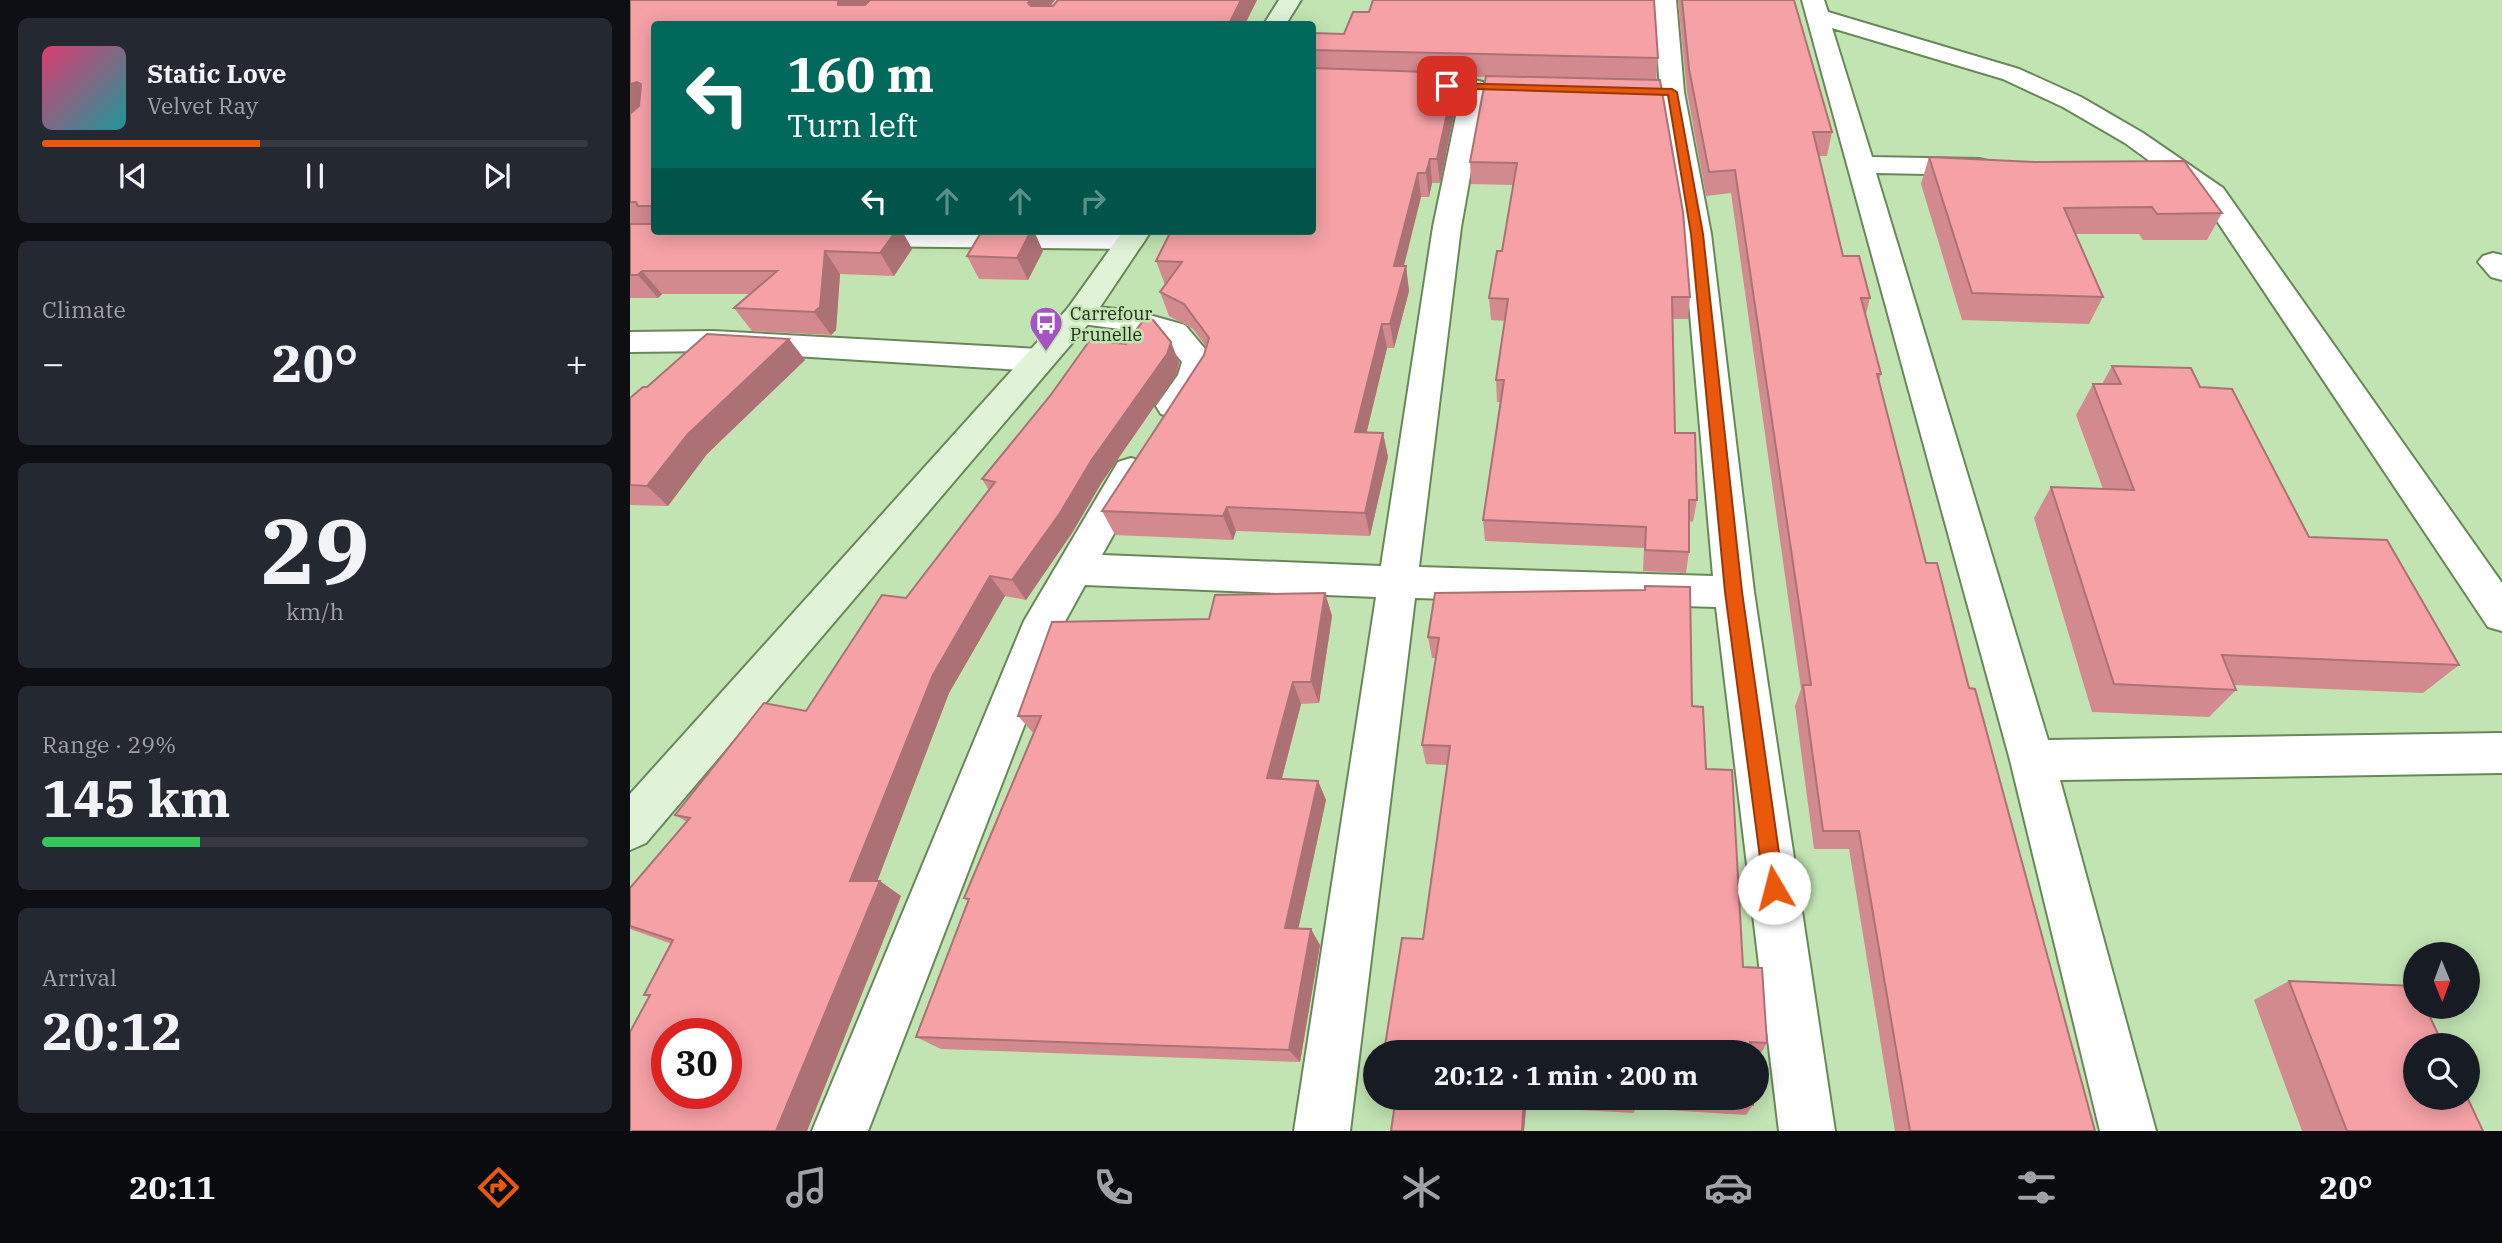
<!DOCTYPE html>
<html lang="en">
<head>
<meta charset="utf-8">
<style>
	:root { --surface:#171b24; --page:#242831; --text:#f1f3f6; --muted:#9ea1a6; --line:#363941; --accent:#ea580c }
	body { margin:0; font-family:"IBM Plex Serif",serif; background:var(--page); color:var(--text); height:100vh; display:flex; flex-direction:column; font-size:26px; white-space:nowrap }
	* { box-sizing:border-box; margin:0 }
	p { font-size:23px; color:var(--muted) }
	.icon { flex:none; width:38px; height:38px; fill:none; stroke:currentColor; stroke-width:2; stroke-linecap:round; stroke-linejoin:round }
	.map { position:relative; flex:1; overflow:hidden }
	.drawer { display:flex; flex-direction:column; gap:18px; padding:18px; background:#0d0f14; width:630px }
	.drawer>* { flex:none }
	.banner { position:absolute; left:21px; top:21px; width:665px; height:214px; border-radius:7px; box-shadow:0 4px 18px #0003; background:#00695c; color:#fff; overflow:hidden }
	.needle { width:46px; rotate:179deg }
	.fabs { position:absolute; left:1773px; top:942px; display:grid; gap:14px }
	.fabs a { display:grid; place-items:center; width:77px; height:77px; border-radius:50%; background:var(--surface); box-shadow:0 4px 18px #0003; font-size:35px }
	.speed { position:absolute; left:21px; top:1018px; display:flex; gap:14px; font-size:35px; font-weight:700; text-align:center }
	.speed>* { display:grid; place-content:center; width:91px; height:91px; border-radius:50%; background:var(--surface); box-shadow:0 4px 18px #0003; line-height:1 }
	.speed .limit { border:10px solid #d22; background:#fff; color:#111 }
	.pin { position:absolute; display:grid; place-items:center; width:60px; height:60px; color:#fff; margin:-30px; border-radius:14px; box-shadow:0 4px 10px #0006 }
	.me { position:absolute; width:77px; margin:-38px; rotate:352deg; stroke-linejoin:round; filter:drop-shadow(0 0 5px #0008) }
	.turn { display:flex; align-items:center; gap:24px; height:147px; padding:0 21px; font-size:32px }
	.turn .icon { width:91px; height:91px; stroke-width:2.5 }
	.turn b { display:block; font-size:49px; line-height:60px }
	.lanes { display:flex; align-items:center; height:66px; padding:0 21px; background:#0003; justify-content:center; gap:35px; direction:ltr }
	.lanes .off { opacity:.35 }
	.big { font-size:52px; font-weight:800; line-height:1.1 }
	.drawer .card { flex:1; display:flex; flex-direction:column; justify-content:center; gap:10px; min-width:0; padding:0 24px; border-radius:10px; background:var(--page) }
	.drawer .dial { align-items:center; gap:0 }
	.dial b { font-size:91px; line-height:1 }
	.song { display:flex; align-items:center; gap:21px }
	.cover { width:84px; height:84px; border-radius:10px; background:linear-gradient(135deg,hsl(340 70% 55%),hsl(180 70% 35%)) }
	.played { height:7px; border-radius:4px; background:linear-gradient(90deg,var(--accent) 40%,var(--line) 40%) }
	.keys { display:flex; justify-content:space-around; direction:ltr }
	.heat { display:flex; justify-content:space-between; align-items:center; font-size:38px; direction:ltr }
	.charge { height:10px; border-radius:5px; background:linear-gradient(90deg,#34c759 29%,var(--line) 0) }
	.trip { position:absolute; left:733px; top:1040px; width:406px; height:70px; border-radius:35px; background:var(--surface); box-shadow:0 4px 18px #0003; font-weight:800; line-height:70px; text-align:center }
	.dock { display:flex; height:112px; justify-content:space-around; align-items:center; background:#090b0e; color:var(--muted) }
	.dock .icon { width:49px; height:49px }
	.dock .on { color:var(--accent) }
	.dock b { font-size:32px; color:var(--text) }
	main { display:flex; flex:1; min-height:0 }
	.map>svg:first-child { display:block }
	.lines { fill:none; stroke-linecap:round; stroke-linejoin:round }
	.street-casing { stroke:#69885a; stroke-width:4 }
	.secondary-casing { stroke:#69885a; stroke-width:4 }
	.street { fill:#fff; fill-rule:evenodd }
	.secondary { fill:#e0f3d7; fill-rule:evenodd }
	.wall { fill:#d38a8f }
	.shaded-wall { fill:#ac7174 }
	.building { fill:#f5a1a6; stroke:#ac7174; stroke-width:2; fill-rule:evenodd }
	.route { fill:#ea580c; stroke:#983908; stroke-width:2 }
	.labels { text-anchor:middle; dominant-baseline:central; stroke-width:5; stroke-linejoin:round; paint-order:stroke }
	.poi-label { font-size:18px; fill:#1e2b18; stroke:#c2e4b2; text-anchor:start }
</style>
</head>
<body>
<main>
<section class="drawer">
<div class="card">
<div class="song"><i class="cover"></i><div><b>Static Love</b><p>Velvet Ray</p></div></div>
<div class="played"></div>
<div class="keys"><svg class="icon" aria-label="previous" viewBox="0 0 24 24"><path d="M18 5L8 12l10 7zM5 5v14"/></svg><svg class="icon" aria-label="pause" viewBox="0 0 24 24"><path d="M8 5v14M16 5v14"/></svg><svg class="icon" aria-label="next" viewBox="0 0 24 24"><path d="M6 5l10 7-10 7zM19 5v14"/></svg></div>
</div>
<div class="card"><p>Climate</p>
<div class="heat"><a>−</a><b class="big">20°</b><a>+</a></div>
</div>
<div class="card dial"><b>29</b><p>km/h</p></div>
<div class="card"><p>Range · 29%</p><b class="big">145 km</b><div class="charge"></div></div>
<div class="card"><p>Arrival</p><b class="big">20:12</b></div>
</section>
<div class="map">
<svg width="1872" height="1131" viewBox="0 0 1872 1131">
	<rect width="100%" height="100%" fill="#c2e4b2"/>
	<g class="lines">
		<defs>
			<path id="street" d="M1024,0h22l8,92 27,142 43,358 81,539h-56l-63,-524 -301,-9 -65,533h-56l82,-534 -291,-12 -22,40 -195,506h-56l212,-510 94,-159 13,-4 13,4 5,9 -47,84 279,11 52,-339 29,-140 3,-5 9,-2 9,2 3,5 -25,140 -42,340 294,9 -30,-342 -23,-142z
				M1172,0h22l4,12 191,57 62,28 62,36 80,55 279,395v48l-14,-4 -285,-427 -78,-57 -62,-36 -60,-28 -171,-51 40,129 107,2 9,2 4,6 -4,6 -9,2 -103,-2 172,567 454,-7v40l-442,7 96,351h-56l-90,-371z
				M213,231h288l10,3 4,6 -4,6 -10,3 -278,-3 -10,-3 -4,-6z
				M1863,253l9,2v25l-11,-3 -13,-15 5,-6z
				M449,305l56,6 50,14 30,36c-4,15 -18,46 -32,54 -7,4 -14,1 -22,-1l-5,-8 22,-31 4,-13 -19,-23 -29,-8 -66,-9 -5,-7 5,-7z
				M83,331l326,18 11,3 5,8 -5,8 -11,3 -326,-20 -83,1v-20z"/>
			<path id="secondary" d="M649,0h22l-15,24h-22z
				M493,231h28l-61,91 -444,521 -16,7v-56l438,-486z"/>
		</defs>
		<use href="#street" class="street-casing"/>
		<use href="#secondary" class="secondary-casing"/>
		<use href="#street" class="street"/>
		<use href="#secondary" class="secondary"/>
	</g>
	<path class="wall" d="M0,0h425l-5,6 207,-6 -12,24h-591v207h248l10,18 -18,27 -54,-2 -4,56 -5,5 -79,-4 -18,-23 16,-14h-88l-4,4h-28z
		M1048,0h116l38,132 -5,24h-8l24,100 27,42 -4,16 15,60 -2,7 47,182 43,125 126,443h-200l-46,-282h-35l-19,-143 6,-17 -70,-496 -25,3 -19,-104z
		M682,33l346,25 -2,22 34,217 -2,22h-15l2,114 22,67 -4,22 -4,-1v31l-3,21 -43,-2 1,-23 -159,-7 -2,-21 17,-118h-3l-1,-22 9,-59 -14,-1 -2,-22 13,-47 11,-66 -42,-1 -1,-22 16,-85 -30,-1 2,20 -18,87h-8l-3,14h-8l-18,69h3l3,25 -15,57h-7l-21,85h17l5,24 -18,79 -134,-5 -3,9 -118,-5 -13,-24 102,-156 2,-8 -13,-18 -24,-13 -9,-24 5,-7 -9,-24 156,-30z
		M1299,157l293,56 -15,27h-64l-4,-6h-63l27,63 -14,27 -127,-4 -41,-136z
		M413,251l-15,29 -49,-1 -12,-23z
		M159,339l16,21 -98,94 -39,52 -38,-1v-107l17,-11z
		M541,342l8,21 -3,12 -74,107 -30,51 -46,67 -21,-4 -56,97 -72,188 24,15 -94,235h-177l19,-134 -5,-2 28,-51 -42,-15v-42l57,-65 -12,-7 131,-104 100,-113 83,-108 -7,-11 144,-135z
		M1482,366l88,21 109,150 150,128 -36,28 -189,-8 2,5 -27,27 -117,-5 -58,-194 17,-31 52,2 -27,-74 17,-31h9z
		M695,593l7,23 -13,87 -18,1 -19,74 36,3 8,19 -28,129 22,16 -20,117 -359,-13 -25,-12 52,-136 -4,-3 70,-164 -16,-18 191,-97z
		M805,593l257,113 14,63 37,198 24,76 -7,12h-3v-3h-373l39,-113 24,-174 -21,-1 -4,-19 14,-87h-4l-4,-21z
		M1659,981l194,150h-181l-48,-131z
		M766,1097h357v8l-7,10 -111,-7 -1,5 -108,-6 -2,24h-133z"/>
	<path class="shaded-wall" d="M209,0h31l-21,22 -11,-17v-4z
		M401,0h24l-19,24 -8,-21z
		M611,0h16l-12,24h-16z
		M826,73l2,23 -18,87 -3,-24z
		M7,82l16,22 -23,14v-34z
		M800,159l2,24 -3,14 -3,-24z
		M788,173l3,24 -23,93 -4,-24z
		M266,231h6l10,18 -18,27 -14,-23z
		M401,231h3l9,20 -15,29 -11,-22z
		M195,251l15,23 -4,56 -5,5 -17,-23z
		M776,266l3,25 -15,57 -4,-24z
		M12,271l20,23 -4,4 -20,-23z
		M752,324l5,24 -26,108 -6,-24z
		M159,339l16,21 -98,94 -39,52 -21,-20 41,-52z
		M541,342l8,21 -3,12 -74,107 -30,51 -46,67 -14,-20z
		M753,433l5,24 -18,79 -5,-23z
		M597,507l9,24 -3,9 -10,-24z
		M360,576l15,20 -56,97 -77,202 -22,-14 83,-206z
		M695,593l7,23 -13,87 -8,-21z
		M663,682l8,22 -24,93 -10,-19z
		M688,781l8,19 -31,144 -10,-16z
		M250,881l21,15 -94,235h-31z
		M681,929l9,16 -20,117 -11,-12z
		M894,1097l2,10 -2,24h-2z"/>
	<path class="building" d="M0,0h209l-1,1v4h27l5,-5h161l-3,3 3,3h22l5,-6h183l-12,24h-575v182h-16l-2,-4h-6v-88l9,-8 2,-22 -4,-2 -7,2z
		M743,0h281l4,58 -346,-8v-17l32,1 9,-22h16z
		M1052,0h112l38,132h-19l30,124h16l11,42h-9l20,76h-4l49,189h11l32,125 6,1 120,442h-185l-51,-300h-36l-20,-146h8l-76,-515 -26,2 -20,-103z
		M682,68l144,5 -19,86h-7l-4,14h-8l-24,93h12l-16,58h-8l-27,108 28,1 -18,80 -138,-6 -4,9 -121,-5 102,-156 5,-17 -25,-34 -24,-12 22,-30 -26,-1 15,-30h141z
		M856,76l174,4 23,132 7,85h-18l3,136h20l2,67h-8v52l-44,-2 1,-23 -163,-7 21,-140h-8l12,-81 -19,-1 8,-47h5l15,-88 -47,-1z
		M1299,157l106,5 149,-1 38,52 -65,1 -5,-7 -88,1 39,89 -131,-4z
		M0,224h24v7h242l-16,22 -55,-2 -5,56 -6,5 -80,-4 43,-37h-135l-4,4h-8z
		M352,231h49l-14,27 -50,-2z
		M515,318l8,2 18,22 -4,12 -76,107 -31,52 -48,67 -22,-4 -57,99 -83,206h30l-104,250h-146v-99l20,-37h-6l29,-55 -43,-14v-38l60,-70 -15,-3 89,-112 42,8 76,-116 24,3 89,-116 -13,-3 68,-83 40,-56 36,4zM37,1034h59v60h-59z
		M77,334l82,5 -101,95 -41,52 -17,-1v-87l13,-11h4z
		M1482,366l79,2 9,19 32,2 77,148 78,3 72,125 -237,-10 14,35 -122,-6 -63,-197 83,3 -41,-106h28z
		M1015,586l45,1 2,119 11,1 3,62 26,1 11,197 19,1 5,75 -17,-1 1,10h-367l18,-114 21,1 27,-193 -28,-1 17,-107 -11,-1 7,-44 210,-3z
		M695,593l-14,89h-18l-26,96 51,3 -33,147 26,1 -22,121 -373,-13 53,-138 -5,-1 77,-182h-23l34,-94 157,-3 6,-24z
		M1659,981l126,5v20h10l18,39h-28v52h52l16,34h-136z
		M766,1097h128l-2,34h-131z
		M906,1097h217v8l-117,-7v5z"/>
	<path class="route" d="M817,83l225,6 5,3 26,142 39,358 42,296 -3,7 -7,3 -7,-3 -3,-7 -39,-296 -34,-358 -23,-139 -224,-7v-4z"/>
	<defs>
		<symbol id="bus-pin" viewBox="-11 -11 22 30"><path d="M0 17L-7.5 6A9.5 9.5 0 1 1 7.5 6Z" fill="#a554c4" stroke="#c2e4b2"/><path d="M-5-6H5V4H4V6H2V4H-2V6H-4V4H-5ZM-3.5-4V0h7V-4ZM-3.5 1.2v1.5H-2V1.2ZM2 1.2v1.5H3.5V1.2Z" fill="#fff"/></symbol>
	</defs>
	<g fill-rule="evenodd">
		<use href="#bus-pin" x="397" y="304" width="38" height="52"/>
	</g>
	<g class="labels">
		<g class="poi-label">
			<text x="440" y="313">Carrefour<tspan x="440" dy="21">Prunelle</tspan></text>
		</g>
	</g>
</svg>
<div class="fabs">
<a><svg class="needle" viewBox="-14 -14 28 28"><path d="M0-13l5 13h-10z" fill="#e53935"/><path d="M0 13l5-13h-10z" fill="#9ea1a6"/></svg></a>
<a><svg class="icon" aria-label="search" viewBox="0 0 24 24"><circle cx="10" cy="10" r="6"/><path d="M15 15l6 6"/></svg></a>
</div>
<div class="speed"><div class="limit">30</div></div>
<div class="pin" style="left:817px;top:86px;background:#d93025"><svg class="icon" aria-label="arrive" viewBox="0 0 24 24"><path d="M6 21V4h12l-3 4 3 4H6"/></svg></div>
<svg class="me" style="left:1144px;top:888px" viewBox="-20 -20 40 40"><circle r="19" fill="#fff"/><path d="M0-13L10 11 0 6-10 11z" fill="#ea580c"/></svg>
<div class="trip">20:12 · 1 min · 200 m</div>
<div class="banner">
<div class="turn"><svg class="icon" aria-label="left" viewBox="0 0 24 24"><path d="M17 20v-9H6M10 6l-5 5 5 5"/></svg><div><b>160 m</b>Turn left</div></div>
<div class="lanes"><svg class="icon" aria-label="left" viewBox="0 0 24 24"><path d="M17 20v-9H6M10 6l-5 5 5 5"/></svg><svg class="icon off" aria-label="ahead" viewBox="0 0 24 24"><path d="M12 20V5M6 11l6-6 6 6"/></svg><svg class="icon off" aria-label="ahead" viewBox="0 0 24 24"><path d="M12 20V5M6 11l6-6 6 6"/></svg><svg class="icon off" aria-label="right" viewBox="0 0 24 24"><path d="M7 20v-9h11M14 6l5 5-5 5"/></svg></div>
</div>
</div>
</main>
<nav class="dock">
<b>20:11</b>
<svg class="icon on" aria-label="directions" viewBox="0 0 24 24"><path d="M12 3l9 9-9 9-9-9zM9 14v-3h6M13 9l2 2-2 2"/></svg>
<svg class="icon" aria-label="music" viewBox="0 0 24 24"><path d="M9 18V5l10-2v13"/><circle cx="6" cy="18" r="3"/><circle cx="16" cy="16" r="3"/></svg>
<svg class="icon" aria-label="phone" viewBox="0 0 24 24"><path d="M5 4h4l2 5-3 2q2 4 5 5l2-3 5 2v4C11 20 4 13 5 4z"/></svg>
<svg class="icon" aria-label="climate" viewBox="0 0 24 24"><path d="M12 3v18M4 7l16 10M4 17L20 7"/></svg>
<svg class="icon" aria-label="car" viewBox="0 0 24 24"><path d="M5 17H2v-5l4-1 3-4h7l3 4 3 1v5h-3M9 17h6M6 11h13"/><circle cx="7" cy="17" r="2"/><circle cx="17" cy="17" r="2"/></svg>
<svg class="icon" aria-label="filters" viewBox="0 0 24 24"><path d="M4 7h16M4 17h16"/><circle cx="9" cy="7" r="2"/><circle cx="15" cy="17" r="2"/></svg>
<b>20°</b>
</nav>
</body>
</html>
